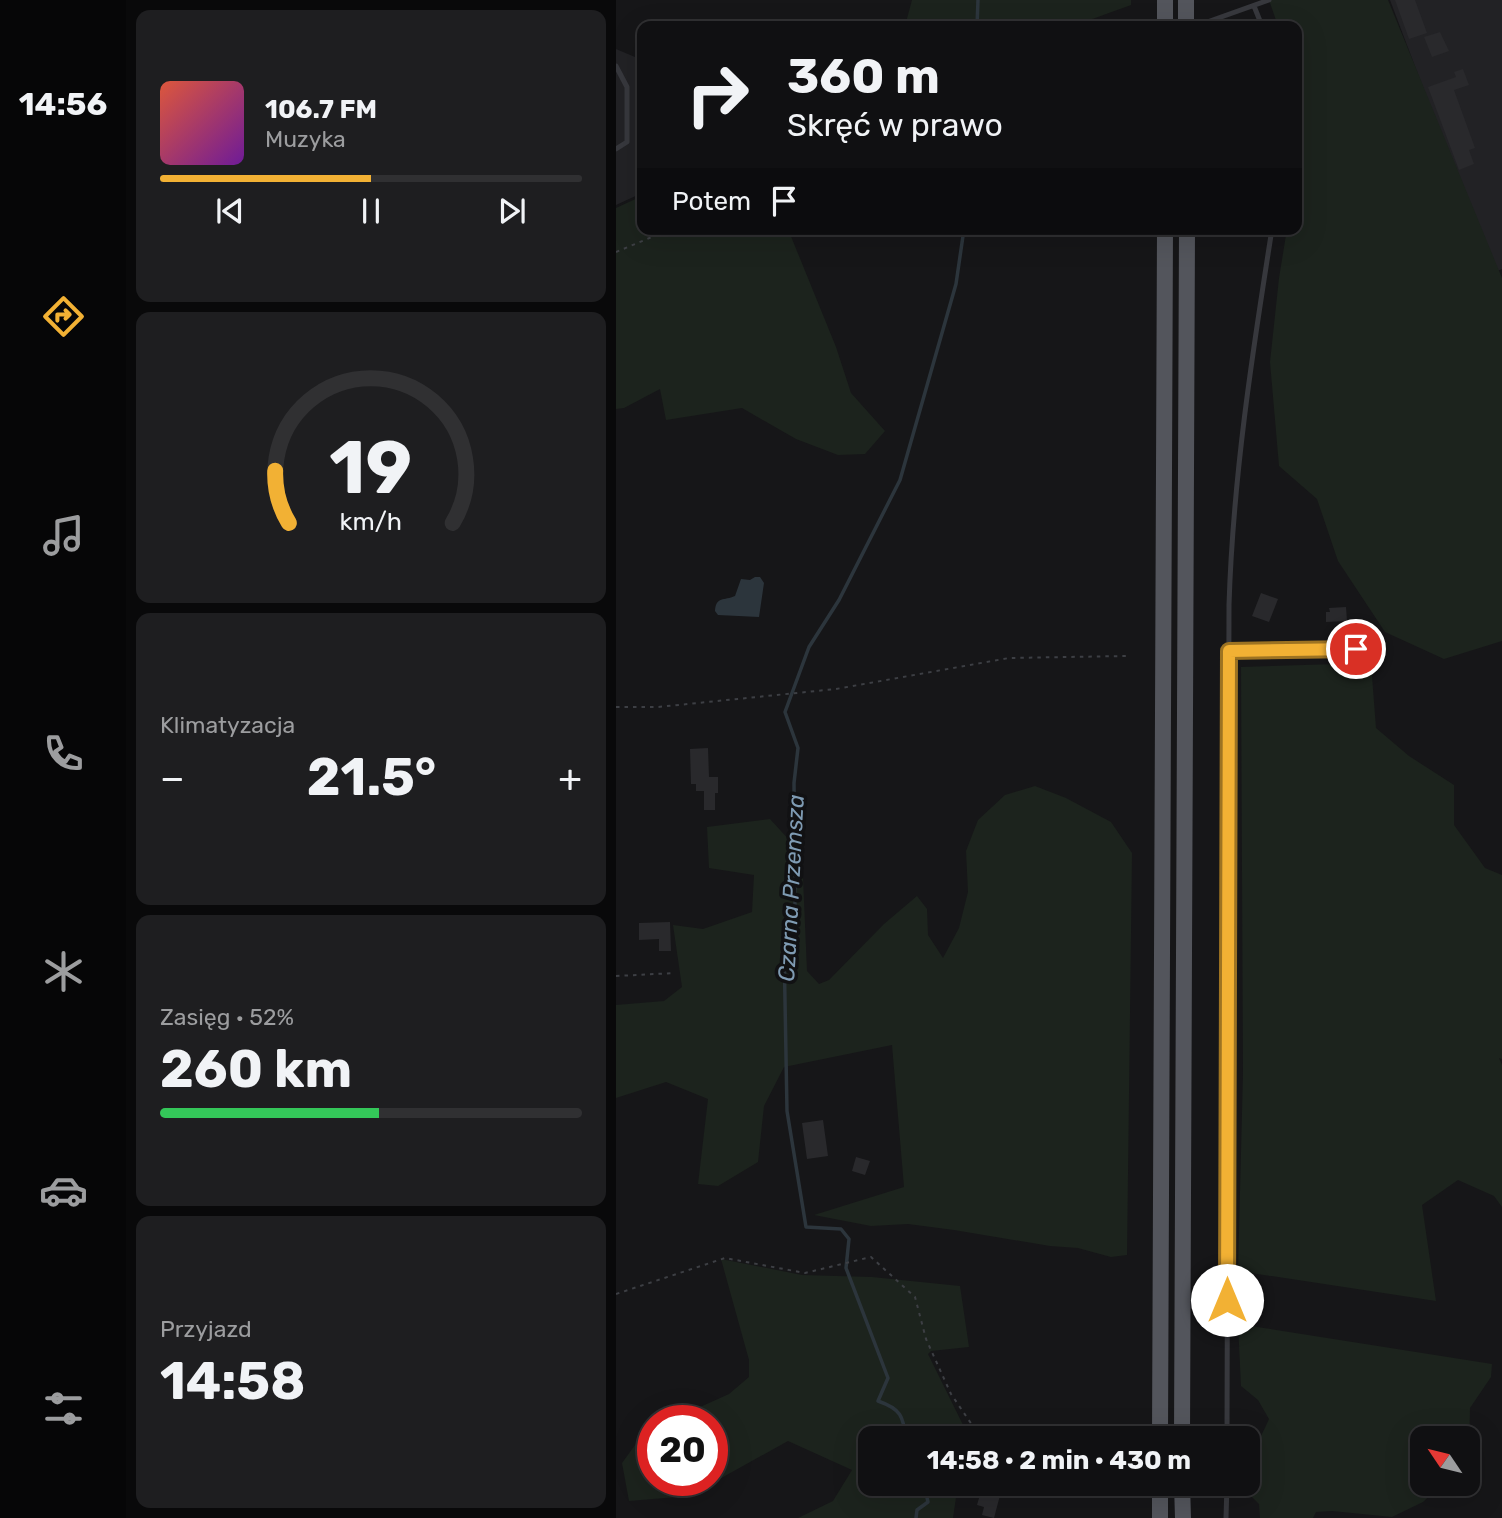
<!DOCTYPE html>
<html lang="pl">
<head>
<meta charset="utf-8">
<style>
	:root { --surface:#101012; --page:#1e1e20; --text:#f1f3f6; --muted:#9c9d9f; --line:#303032; --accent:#f2b134 }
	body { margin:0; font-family:Rubik,sans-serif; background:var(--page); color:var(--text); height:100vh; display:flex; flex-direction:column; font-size:26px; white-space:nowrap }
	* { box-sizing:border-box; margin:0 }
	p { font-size:23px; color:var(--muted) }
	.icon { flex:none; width:38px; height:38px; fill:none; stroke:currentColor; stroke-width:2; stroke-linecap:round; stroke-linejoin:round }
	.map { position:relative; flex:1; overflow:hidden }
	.panel { display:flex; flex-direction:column; gap:10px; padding:10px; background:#09090a; width:490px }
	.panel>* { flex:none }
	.banner { position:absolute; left:21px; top:21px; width:665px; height:214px; border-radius:14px; box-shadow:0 7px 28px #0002,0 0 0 2px var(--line); background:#101012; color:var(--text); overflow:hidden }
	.needle { width:46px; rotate:305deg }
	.tools { position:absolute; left:794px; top:1426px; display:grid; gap:14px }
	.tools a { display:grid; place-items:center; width:70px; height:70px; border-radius:14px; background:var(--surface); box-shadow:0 7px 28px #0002,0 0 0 2px var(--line); font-size:35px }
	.speed { position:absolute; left:21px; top:1405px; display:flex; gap:14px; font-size:35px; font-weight:700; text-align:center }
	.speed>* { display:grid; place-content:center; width:91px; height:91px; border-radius:50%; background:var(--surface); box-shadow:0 7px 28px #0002,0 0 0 2px var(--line); line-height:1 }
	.speed .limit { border:10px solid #d22; background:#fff; color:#111 }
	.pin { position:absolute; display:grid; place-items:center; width:60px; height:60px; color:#fff; margin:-30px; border:4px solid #fff; border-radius:50%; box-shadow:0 2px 7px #0007 }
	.me { position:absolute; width:77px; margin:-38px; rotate:0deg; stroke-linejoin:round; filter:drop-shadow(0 0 5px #0008) }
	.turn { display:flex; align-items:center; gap:24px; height:147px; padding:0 35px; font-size:32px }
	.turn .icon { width:91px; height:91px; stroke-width:2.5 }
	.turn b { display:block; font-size:49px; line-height:60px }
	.then { display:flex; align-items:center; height:66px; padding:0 35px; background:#0003; gap:14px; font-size:26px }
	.big { font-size:52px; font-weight:700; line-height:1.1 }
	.panel .card { flex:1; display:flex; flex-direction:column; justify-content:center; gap:10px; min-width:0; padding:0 24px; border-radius:14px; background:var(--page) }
	.panel .dial { align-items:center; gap:0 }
	.dial svg { height:182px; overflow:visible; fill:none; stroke:var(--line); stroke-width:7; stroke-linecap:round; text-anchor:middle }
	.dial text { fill:var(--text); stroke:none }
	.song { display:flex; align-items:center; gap:21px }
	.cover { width:84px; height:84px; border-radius:10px; background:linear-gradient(135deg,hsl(10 70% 55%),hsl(280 70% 35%)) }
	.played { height:7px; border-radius:4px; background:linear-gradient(90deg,var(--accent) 50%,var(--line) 50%) }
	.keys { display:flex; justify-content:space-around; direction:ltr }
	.heat { display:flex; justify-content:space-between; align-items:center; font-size:38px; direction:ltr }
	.charge { height:10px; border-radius:5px; background:linear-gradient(90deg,#34c759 52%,var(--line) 0) }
	.trip { position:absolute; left:242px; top:1426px; width:402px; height:70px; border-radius:14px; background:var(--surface); box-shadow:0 7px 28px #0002,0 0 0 2px var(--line); font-weight:700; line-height:70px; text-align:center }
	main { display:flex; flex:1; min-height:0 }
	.dock { display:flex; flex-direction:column; width:126px; justify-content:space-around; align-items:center; background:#060607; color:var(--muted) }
	.dock .icon { width:49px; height:49px }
	.dock .current { color:var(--accent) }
	.dock b { font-size:32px; color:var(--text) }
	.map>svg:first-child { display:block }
	.built { fill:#222225 }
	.green { fill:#1c231d }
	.water { fill:#2c353c }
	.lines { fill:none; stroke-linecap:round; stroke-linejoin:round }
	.stream { stroke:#2c353c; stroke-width:3.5 }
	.building { fill:#29292c }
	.path { stroke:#3d3f44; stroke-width:2; stroke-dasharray:3.5 5; stroke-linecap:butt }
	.service { stroke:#37383d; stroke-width:5 }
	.primary { stroke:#53555c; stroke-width:16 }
	.route-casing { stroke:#9d7322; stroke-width:18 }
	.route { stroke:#f2b134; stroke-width:12 }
	.labels { text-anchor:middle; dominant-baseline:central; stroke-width:7; stroke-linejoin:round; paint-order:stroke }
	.water-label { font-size:23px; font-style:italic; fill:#7f9bb3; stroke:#111113 }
</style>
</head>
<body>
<main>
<nav class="dock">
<b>14:56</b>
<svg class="icon current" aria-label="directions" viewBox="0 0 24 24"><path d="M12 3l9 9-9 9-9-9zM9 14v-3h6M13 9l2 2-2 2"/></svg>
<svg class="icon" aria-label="music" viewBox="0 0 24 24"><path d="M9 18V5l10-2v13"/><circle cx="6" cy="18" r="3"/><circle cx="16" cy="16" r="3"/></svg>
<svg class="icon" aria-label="phone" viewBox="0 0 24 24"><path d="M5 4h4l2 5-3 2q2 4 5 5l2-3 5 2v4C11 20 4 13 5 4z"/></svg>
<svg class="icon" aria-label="climate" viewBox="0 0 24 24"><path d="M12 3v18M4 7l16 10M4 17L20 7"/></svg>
<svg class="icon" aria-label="car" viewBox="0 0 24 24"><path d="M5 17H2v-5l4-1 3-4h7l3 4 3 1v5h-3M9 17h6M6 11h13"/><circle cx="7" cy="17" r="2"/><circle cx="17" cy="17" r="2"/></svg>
<svg class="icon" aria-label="filters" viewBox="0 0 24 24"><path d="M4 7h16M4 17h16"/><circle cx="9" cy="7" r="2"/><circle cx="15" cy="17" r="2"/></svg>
</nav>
<section class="panel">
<div class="card">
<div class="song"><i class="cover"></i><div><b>106.7 FM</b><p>Muzyka</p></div></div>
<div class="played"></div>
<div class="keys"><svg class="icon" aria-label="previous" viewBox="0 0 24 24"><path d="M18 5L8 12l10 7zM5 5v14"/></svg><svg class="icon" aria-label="pause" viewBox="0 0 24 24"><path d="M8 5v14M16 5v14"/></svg><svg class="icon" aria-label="next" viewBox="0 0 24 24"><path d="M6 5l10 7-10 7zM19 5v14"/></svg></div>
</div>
<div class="card dial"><svg viewBox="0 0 100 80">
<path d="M14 69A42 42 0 1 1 86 69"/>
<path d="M14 69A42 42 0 0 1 8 46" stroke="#f2b134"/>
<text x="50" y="56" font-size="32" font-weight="700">19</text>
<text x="50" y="72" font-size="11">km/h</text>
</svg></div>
<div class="card"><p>Klimatyzacja</p>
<div class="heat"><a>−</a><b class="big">21.5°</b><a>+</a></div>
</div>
<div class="card"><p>Zasięg · 52%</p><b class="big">260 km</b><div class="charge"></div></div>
<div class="card"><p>Przyjazd</p><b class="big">14:58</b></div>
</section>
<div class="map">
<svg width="886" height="1518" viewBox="0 0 886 1518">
	<rect width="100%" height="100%" fill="#161618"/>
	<path class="built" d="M774,0h112v269l-9,4z
		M0,49l26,11v133l-26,12z"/>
	<path class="green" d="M296,0h219v5l-58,21h-168z
		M653,0h119l114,278v363l-58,18 -59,-27 -47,-71 -21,-62 -38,-33 -9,-104 9,-84 8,-49h10v-203h-19z
		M26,196v33h146l48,118 15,46 34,38 -20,23 -27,1 -42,-16 -54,-31 -76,12 -6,-31 -36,19 -8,1v-201z
		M755,663l5,65 33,28 45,29v40l31,43 17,7v184l-3,-1 3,7v142l-8,-11 -36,-16 -36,25 14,96 -198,-30 5,-198 -2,-406z
		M419,786l31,12 45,24 21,31 -5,402 -16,2 -33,-9 -28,-2 -96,-16 -46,-6 -37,2 -57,-11 90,-28 -12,-142 -108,22 -20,39 -6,56 -40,24 -20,-2 10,-85 -42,-17 -50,16v-93l48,-4 18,-14 -9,-62 30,4 49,-17 2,-37 -45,-7 -2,-41 63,-8 32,35 5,117 12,13 10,-4 55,-56 33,-28 10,13 1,26 15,23 16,-30 9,-36 -2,-41 12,-31 27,-25z
		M105,1259l81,16 70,2 88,9 9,61 -38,4 -3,3 37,75 -1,9h-94v46h88l-5,34h-155l35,-17 19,-31 -64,-29 -99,55 -60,5 -7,-38 21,-29 10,-5v51h59v-59h-43l60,-27 20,-17v-17z
		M622,1324l254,40 -1,13 -21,31 -1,47 -1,-17h-45v46h19l-19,18 -31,15 -60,-6 -16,1 -3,6h-53l-1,-14 -17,-17 1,-3h5c0,-24 11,-43 21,-65l-11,-19 -17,-14z"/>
	<path class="water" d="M139,577h5l4,6 -5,34 -41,-2 -3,-4c1,-15 9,-10 20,-15l6,-17 9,1z"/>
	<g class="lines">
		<path class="stream" d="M361,26l1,-26
			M290,1438c-3,-22 -5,-29 -28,-37l10,-23 -42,-110 3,-29 -8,-10 -35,-2 -19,-116 -3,-166 11,-37 -1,-125 4,-35 -13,-36 24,-65 30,-47 61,-120 56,-196 8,-55
			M300,1518l1,-8 11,-8 -4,-18"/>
	</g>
	<path class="building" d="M779,0h20l12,33 -18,6z
		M824,32l9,19 -17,6 -8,-20z
		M847,69l6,16 -15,5 21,58 -6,2 5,14 -15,6 -31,-83 28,-10 -2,-5z
		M645,593l17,6 -9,23 -17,-6z
		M730,607l1,14 -21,1v-10h4l-1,-4z
		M92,748l1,29h9v16h-3v17h-11v-19h-8v-7h-5l-1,-35z
		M54,922l1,29h-12v-12l-20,1v-17z
		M207,1120l5,36 -21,3 -5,-36z
		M240,1157l14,4 -5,14 -13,-4z
		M367,1484h20l-9,34 -12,-3 2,-8 -7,-2z"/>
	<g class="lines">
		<path class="path" d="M0,252l55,-23
			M0,707h42l178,-18 173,-31 117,-2
			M0,976l59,-3
			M0,1294l109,-36 80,15 66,-16 44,40 11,42 25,55 30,44"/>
		<path class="service" d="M638,6l8,20
			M580,26l73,-26
			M0,66l11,21v55l-11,7
			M613,651l127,-2
			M611,1438l2,-833c4,-127 23,-250 43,-376
			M610,1518l1,-34"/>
		<path class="primary" d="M549,26v-26
			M570,26v-26
			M544,1438l5,-1209
			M566,1438l5,-1209
			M566,1484l1,34
			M544,1518v-34"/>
	</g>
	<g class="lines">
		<defs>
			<path id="route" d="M611,1300l2,-649 127,-2"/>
		</defs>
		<use href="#route" class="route-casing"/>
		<use href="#route" class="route"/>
	</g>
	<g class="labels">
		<g class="water-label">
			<text transform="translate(175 888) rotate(-87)">Czarna Przemsza</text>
		</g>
	</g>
</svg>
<div class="tools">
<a><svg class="needle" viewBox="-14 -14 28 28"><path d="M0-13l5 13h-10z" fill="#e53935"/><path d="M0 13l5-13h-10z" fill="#9c9d9f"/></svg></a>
</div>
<div class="speed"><div class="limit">20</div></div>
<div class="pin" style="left:740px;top:649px;background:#d93025"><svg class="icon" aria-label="arrive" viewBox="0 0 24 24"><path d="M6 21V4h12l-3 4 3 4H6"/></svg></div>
<svg class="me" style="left:611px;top:1300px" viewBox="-20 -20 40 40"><circle r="19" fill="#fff"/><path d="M0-13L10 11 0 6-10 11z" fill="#f2b134"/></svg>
<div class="trip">14:58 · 2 min · 430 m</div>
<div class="banner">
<div class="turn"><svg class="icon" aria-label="right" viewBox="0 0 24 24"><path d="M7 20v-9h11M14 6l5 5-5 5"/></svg><div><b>360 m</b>Skręć w prawo</div></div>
<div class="then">Potem<svg class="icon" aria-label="arrive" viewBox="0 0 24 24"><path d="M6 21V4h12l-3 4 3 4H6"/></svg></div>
</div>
</div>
</main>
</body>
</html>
